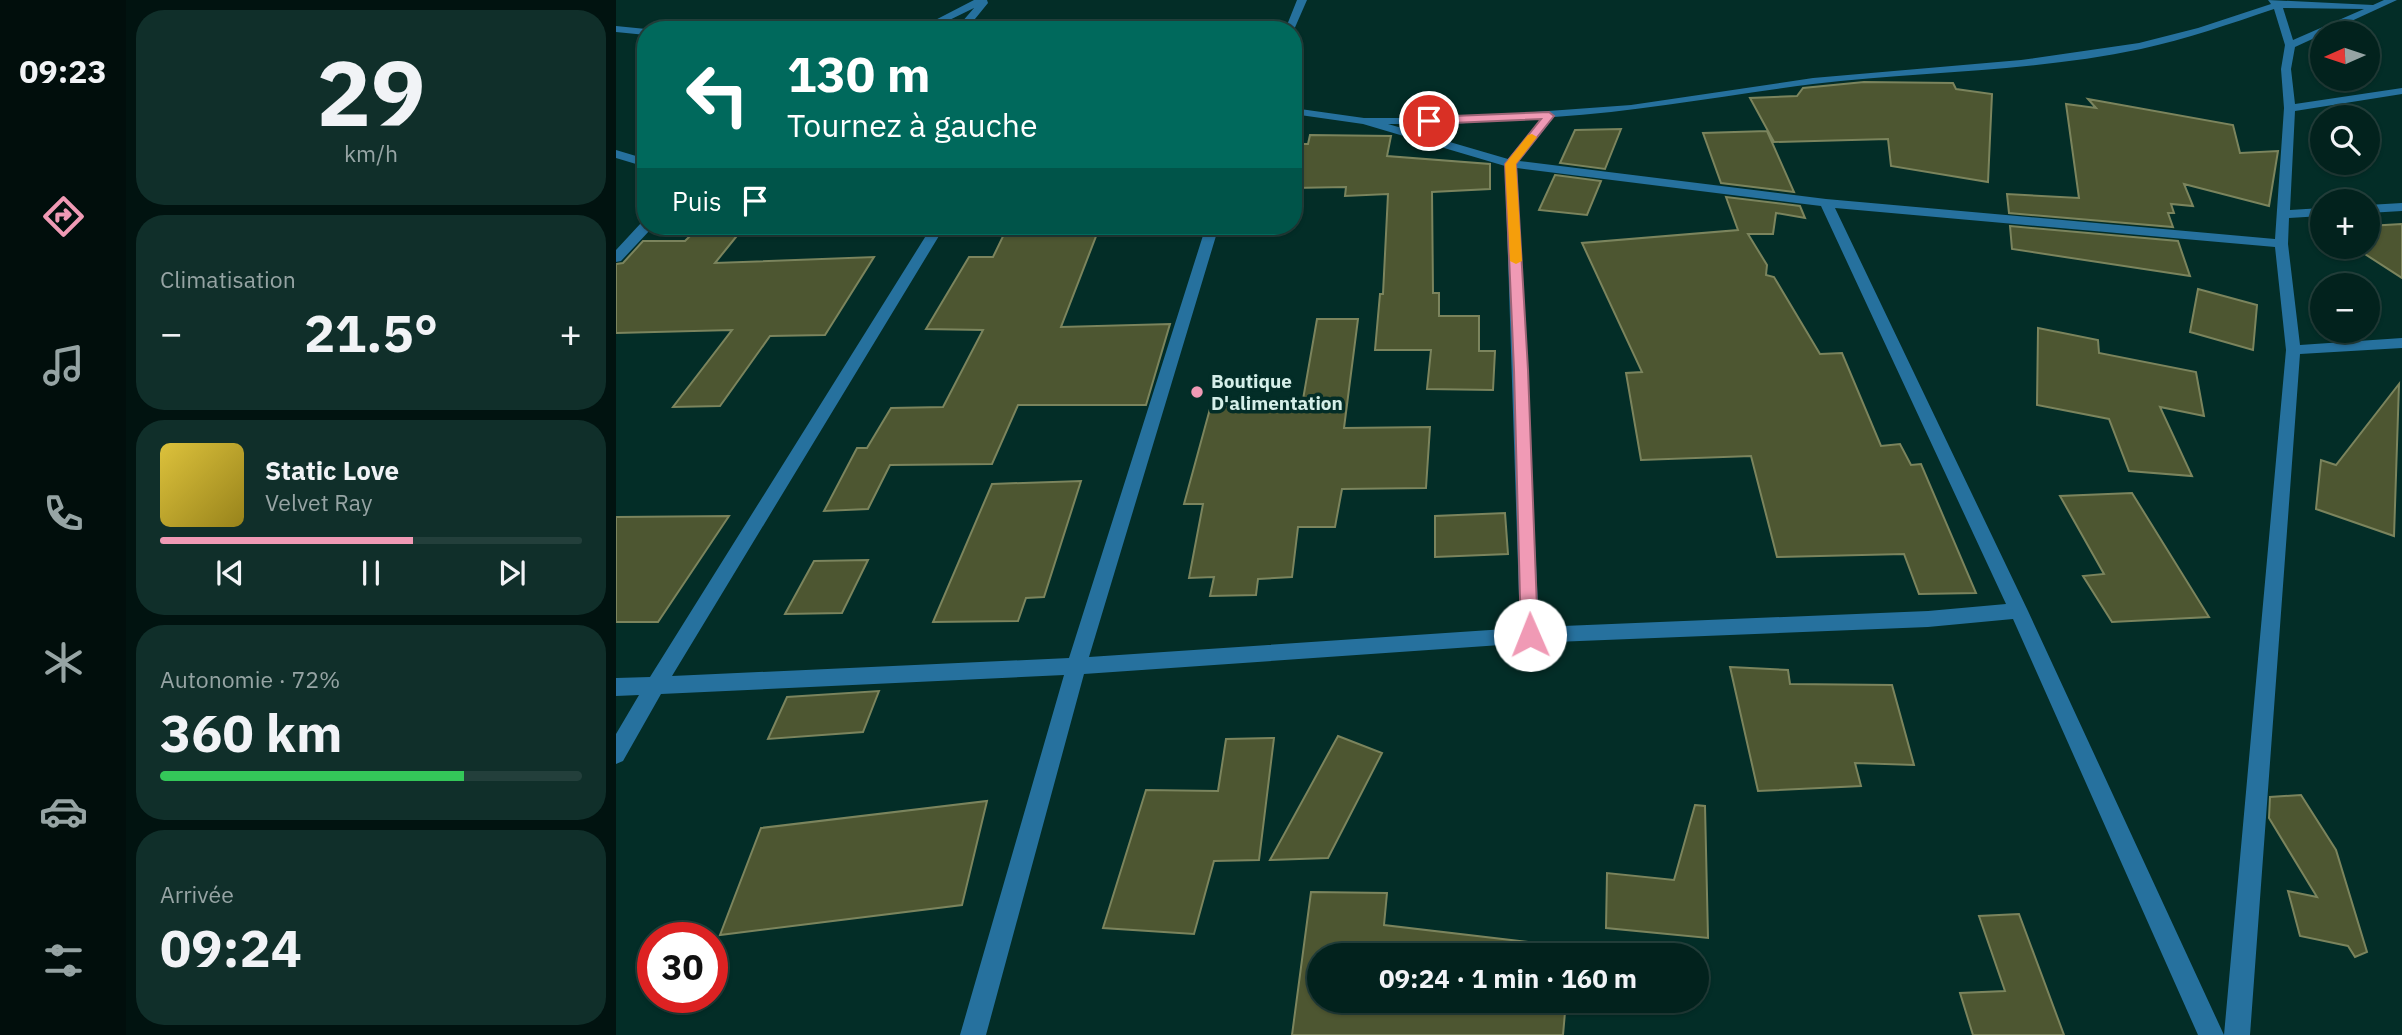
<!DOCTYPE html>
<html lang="fr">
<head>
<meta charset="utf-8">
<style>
	:root { --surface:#02221d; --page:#102f2a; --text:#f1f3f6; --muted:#96a4a4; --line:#233f3b; --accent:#f09ab5 }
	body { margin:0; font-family:"IBM Plex Sans",sans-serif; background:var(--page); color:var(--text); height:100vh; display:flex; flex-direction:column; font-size:26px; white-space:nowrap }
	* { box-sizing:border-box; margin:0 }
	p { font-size:23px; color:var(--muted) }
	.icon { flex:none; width:38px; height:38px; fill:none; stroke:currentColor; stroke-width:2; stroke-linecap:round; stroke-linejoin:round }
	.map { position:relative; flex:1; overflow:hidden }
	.drawer { display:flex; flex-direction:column; gap:10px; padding:10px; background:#011310; width:490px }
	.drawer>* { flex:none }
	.hud { position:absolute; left:21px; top:21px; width:665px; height:214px; border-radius:28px; box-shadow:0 2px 5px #0004,0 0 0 2px var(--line); background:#00695c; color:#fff; overflow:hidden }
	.needle { width:46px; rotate:267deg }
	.buttons { position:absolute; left:1694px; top:21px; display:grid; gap:14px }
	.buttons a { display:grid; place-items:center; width:70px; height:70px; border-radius:50%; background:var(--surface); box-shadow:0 2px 5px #0004,0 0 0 2px var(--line); font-size:35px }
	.speed { position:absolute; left:21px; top:922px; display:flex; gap:14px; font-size:35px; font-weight:700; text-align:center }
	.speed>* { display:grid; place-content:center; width:91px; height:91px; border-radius:50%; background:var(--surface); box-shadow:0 2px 5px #0004,0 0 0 2px var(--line); line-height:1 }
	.speed .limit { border:10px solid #d22; background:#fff; color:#111 }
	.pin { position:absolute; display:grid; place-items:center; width:60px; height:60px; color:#fff; margin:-30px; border:4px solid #fff; border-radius:50%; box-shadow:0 2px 7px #0007 }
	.me { position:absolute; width:77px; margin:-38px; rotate:359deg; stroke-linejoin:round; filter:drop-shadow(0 0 5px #0008) }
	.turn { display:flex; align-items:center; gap:24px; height:147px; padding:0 35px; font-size:32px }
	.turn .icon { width:91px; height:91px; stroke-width:2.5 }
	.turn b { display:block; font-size:49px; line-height:60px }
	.then { display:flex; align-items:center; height:66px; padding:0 35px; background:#0003; gap:14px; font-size:26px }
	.big { font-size:52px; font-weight:700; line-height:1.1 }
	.drawer .widget { flex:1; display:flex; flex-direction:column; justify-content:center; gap:10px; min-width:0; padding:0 24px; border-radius:28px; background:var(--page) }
	.drawer .dial { align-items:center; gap:0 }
	.dial b { font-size:91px; line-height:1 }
	.song { display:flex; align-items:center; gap:21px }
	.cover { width:84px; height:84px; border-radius:10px; background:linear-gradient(135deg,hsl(50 70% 55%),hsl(50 70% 35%)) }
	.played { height:7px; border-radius:4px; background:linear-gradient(90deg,var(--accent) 60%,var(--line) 60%) }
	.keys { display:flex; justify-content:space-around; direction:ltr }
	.heat { display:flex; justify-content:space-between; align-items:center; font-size:38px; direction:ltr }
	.charge { height:10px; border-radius:5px; background:linear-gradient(90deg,#34c759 72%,var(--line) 0) }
	.trip { position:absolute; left:691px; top:943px; width:402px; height:70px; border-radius:35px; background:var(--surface); box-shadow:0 2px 5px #0004,0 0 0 2px var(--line); font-weight:700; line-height:70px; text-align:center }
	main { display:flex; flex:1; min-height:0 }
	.dock { display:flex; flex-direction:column; width:126px; justify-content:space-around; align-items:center; background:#010e0c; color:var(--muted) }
	.dock .icon { width:49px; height:49px }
	.dock .on { color:var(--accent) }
	.dock b { font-size:32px; color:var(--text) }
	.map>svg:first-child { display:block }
	.building { fill:#4d5631; stroke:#7b845d; stroke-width:2 }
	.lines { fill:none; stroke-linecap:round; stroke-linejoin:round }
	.minor { fill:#26719e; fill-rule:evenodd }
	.route { fill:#f09ab5; stroke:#9c6476; stroke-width:2 }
	.slow { fill:#f59e0b }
	.poi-dot { fill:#f09ab5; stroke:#032d27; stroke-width:2.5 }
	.labels { text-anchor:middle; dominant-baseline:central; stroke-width:7; stroke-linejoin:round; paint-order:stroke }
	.poi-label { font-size:19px; font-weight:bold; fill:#d5efe9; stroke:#032d27; text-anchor:start }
</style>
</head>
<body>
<main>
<nav class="dock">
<b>09:23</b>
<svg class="icon on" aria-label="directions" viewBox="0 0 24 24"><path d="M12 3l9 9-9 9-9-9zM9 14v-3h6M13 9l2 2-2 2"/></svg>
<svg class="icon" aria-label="music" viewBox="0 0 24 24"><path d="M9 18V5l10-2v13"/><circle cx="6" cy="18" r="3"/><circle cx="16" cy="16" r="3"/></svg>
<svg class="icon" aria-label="phone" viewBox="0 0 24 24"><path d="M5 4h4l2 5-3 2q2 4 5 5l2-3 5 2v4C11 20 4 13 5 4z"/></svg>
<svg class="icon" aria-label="climate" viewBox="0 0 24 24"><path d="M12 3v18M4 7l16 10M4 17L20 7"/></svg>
<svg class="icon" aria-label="car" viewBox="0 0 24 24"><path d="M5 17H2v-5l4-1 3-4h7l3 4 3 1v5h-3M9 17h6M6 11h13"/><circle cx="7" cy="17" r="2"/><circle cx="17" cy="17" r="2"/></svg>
<svg class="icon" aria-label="filters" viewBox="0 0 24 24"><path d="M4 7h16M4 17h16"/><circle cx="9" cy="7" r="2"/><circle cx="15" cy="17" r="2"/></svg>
</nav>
<section class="drawer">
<div class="widget dial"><b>29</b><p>km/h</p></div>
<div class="widget"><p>Climatisation</p>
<div class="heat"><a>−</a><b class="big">21.5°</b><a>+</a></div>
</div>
<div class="widget">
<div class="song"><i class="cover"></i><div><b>Static Love</b><p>Velvet Ray</p></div></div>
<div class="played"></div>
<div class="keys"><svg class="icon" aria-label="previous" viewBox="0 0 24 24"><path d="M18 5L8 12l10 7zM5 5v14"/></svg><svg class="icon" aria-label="pause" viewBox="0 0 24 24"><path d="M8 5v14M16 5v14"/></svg><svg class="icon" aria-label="next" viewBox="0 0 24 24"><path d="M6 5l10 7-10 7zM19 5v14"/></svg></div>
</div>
<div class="widget"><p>Autonomie · 72%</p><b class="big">360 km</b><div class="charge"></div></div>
<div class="widget"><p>Arrivée</p><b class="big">09:24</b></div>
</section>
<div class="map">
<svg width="1786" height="1035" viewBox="0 0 1786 1035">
	<rect width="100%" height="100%" fill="#032d27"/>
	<path class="building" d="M1248,82l89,1 3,6 36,5 -4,88 -97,-16 -3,-27 -114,3 -24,-44 47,-2 6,-8z
		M1472,99l145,26 7,28 38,-2 -9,55 -85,-22 9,22 -22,-2 3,9h-6l5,14 -164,-14 -2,-19 72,4 -13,-94 30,4z
		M1005,129l-16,40 -45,-6 15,-33z
		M1151,131l27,61 -73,-9 -18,-50z
		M694,135l81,1 -4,20 103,8v25l-58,3 1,101h6v23h40v35h16l-2,39 -66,-1 4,-39h-56l5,-56h3l5,-100 -43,2 1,-9 -53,1v-44h15z
		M939,175l46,6 -14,34 -48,-5z
		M1110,197l74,9 5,12 -29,-5 -3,21h-25l19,31 -1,10 8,2 46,77 22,-1 39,93 19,-2 11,21 10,-1 55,129 -57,1 -15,-40 -127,3 -26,-101 -110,4 -15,-87 16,-1 -60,-129 156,-13z
		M1786,224v54l-48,-31h14v-21z
		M392,226h92l-39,101 109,-3 -24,81h-128l-26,59 -102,1 -22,44 -44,2 33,-63h10l24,-40 52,-1 40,-77 -57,-1 43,-72h24z
		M1394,226l168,15 12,35 -178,-27z
		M124,232l-25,31 159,-6 -49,78 -55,1 -50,70 -47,1 59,-77 -116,3v-69l7,-1 20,-22h42l7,-7z
		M1582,289l59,16 -4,45 -63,-18z
		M701,319h41l-14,109 86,-1 -4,61 -84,1 -7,38h-37l-6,50 -34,2 -2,16 -46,1 4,-19 -25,1 14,-74h-19l27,-99 90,6z
		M1422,328l60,12 1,13 97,19 8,44 -44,-9 32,69 -63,-5 -20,-52 -72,-14z
		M1783,384l-5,152 -78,-27 5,-49 15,5z
		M465,481l-37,116 -18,1 -8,23 -85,1 59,-138z
		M1516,493l77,124 -97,5 -29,-46 21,-2 -44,-78z
		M889,513l3,41 -73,3v-41z
		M113,516l-71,106h-42v-105z
		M252,560l-26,53 -57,1 29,-53z
		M1114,667l58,3 2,14 102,1 22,80 -59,-2 6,23 -103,5z
		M263,691l-16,41 -95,7 19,-42z
		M722,736l44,17 -54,105 -58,2z
		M658,738l-15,122 -45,1 -20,73 -91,-6 43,-138 72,1 8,-52z
		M1685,795l35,55 31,102 -12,5 -7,-11 -48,-10 -12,-45 29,6 -48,-79 1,-21z
		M371,801l-25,104 -242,30 41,-107z
		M1079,805l10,1 3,132 -102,-10 1,-55 67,7z
		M695,892l76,1 -3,32 186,22 -1,9h-249v45h246l-3,34h-271z
		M1403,914l45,121h-91l-13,-42 45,-2 -26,-75z"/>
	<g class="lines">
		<path class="minor" d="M358,0h13l1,3 -22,27h-11l19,-22 -45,22h-13z
			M681,0h10l-14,32v-2h-8z
			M1652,0l105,5 11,-5h13l-102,47 -4,22 4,35 107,-16v6l-107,17 -5,99 32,-2v8l-33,2 -1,26 12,101 102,-7v10l-102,6 -50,681h-26l62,-685 -11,-103 -440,-39 193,403 196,424h-26l-185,-416 -85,8 -398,16 -446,31 -98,361h-26l104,-360 -403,19 -38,67 -7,3v-30l23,-39 -23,1v-18l34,-1 282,-451h13l-273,450 397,-18 137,-432h13l-130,431 431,-29 -15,-462 -142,-42 -70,-10v-6l71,10h87l180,-13 182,-27 208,-18 118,-17 59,-15 73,-24zM1667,8l81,1 -71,31zM1658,9l11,36 -4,24 3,39 -9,131 -449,-40 -307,-38 35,-44c88,-6 172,-22 259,-33 109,-13 220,-12 328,-35 45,-10 89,-25 133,-40zM926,118l-34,41 -120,-35h63zM901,168l304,38 185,398 -78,7 -389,16z
			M0,26l30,3 3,1h-3v5l-30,-3z
			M0,150l30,9v8l-30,-9z
			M1786,203v8l-34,2v-8z
			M30,222v4h6l-1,3 -30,32 -5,1v-12l25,-27z"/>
	</g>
	<path class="route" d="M933,112l5,4 -38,48 12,206 10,265 -2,5 -6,2 -7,-2 -2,-5 -7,-265 -9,-206 36,-45 -112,5 -5,-3 5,-4z"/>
	<path class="slow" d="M916,134l5,3 -21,27 6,97 -6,3 -6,-3 -5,-97 23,-29z"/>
	<circle class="poi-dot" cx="581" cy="392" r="7"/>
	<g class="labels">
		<g class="poi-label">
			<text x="595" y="381">Boutique<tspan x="595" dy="22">D'alimentation</tspan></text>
		</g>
	</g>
</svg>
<div class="buttons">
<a><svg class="needle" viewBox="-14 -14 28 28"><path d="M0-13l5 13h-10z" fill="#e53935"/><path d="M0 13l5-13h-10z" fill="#96a4a4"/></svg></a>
<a><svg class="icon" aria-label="search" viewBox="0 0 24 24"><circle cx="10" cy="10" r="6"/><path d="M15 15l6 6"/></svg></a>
<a>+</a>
<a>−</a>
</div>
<div class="speed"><div class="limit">30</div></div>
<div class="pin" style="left:813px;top:121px;background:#d93025"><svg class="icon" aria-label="arrive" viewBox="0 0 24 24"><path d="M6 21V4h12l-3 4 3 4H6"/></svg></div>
<svg class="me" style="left:914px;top:635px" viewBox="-20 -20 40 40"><circle r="19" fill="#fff"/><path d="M0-13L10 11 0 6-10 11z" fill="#f09ab5"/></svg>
<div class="trip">09:24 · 1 min · 160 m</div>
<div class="hud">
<div class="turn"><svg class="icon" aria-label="left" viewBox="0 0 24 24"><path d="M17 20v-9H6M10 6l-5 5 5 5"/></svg><div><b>130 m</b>Tournez à gauche</div></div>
<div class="then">Puis<svg class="icon" aria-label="arrive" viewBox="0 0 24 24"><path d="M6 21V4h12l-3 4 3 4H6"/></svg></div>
</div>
</div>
</main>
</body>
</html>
